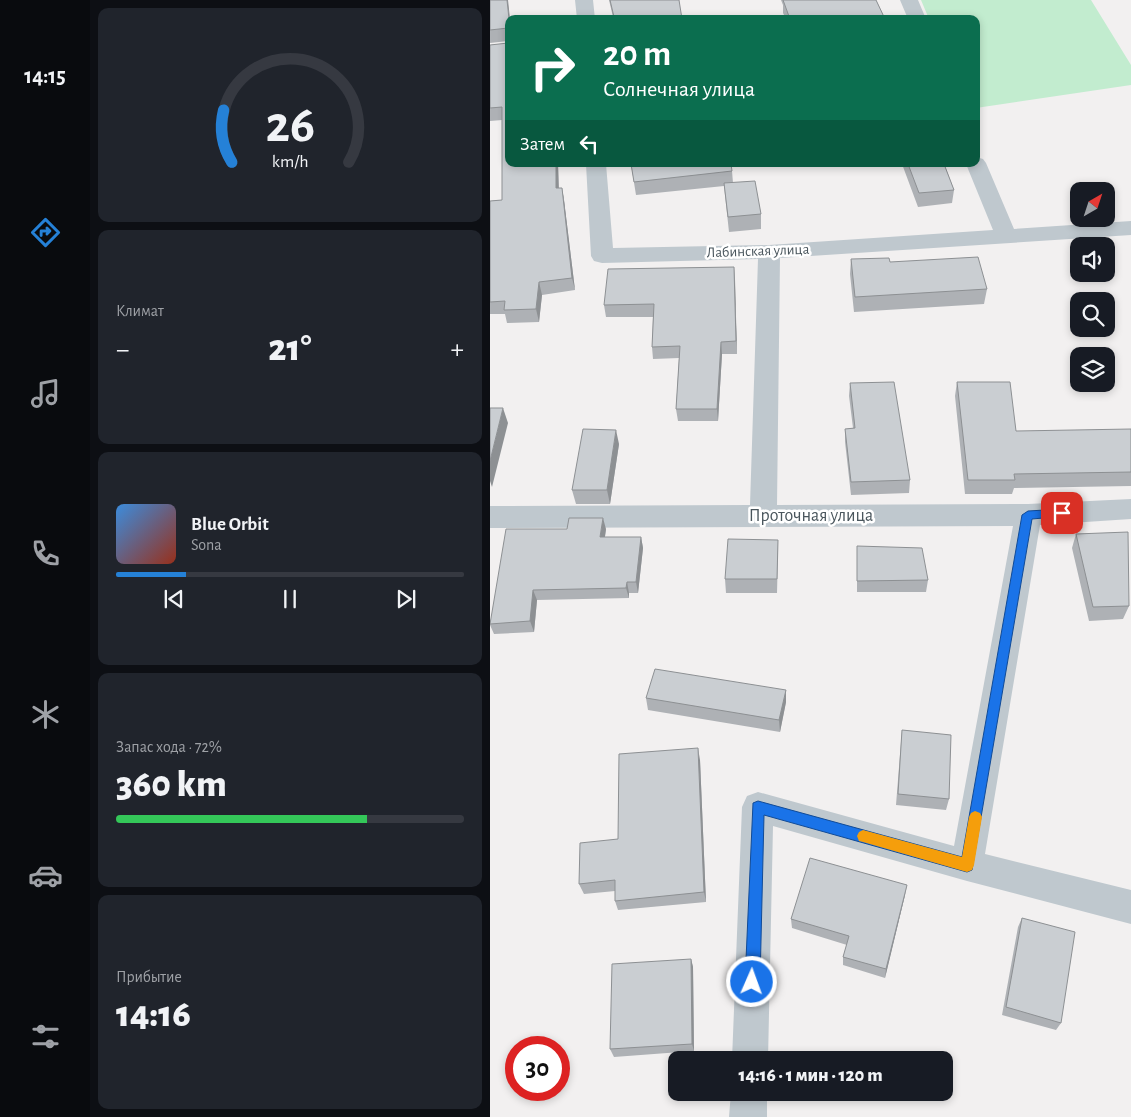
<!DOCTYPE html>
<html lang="ru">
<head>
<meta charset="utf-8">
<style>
	:root { --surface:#171b24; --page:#20242c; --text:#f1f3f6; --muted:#9ea1a6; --line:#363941; --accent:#2581d7 }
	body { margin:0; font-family:"Alegreya Sans",sans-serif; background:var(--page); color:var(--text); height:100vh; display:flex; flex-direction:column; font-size:19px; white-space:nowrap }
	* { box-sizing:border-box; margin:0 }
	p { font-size:16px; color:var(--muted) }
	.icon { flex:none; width:28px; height:28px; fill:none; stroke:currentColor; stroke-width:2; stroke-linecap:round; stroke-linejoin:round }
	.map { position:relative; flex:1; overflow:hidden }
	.drawer { display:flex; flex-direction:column; gap:8px; padding:8px; background:#0d0f14; width:400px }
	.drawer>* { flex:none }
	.guide { position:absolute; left:15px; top:15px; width:475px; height:152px; border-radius:10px; box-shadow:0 2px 8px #0003; background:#0b6e4f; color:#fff; overflow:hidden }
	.needle { width:32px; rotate:39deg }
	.fabs { position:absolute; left:580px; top:182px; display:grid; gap:10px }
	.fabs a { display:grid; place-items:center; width:45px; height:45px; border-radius:10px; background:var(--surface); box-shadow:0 2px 8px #0003; font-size:25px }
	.speed { position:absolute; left:15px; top:1036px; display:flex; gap:10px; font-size:25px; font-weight:700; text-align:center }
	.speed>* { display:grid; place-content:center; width:65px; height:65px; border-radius:50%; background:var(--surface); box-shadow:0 2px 8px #0003; line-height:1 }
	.speed .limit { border:8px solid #d22; background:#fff; color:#111 }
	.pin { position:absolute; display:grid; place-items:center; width:42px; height:42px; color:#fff; margin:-21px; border-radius:10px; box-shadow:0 2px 8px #0006 }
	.me { position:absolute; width:55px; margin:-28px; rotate:2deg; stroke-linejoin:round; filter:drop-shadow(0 0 4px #0008) }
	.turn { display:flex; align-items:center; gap:18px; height:105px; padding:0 15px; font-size:22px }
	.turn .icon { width:65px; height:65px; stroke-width:2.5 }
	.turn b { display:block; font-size:35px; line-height:42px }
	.then { display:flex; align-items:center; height:48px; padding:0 15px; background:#0003; gap:10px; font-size:19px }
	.big { font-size:38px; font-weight:800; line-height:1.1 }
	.drawer .widget { flex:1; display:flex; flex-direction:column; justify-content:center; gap:8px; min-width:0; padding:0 18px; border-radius:10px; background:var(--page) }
	.drawer .dial { align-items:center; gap:0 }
	.dial svg { height:130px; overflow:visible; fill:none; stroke:var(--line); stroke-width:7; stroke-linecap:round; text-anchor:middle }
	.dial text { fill:var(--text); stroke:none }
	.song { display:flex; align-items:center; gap:15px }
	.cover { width:60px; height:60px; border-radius:8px; background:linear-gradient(135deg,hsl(210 70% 55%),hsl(10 70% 35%)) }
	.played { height:5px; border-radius:2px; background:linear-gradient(90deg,var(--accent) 20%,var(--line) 20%) }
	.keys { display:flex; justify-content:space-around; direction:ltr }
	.heat { display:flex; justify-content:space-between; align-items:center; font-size:28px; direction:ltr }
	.charge { height:8px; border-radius:4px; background:linear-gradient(90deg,#34c759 72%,var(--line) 0) }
	.trip { position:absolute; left:178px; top:1051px; width:285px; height:50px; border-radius:10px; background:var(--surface); box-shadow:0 2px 8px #0003; font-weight:800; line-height:50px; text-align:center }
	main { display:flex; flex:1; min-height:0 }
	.tab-bar { display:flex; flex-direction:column; width:90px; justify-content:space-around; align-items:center; background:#090b0e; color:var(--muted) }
	.tab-bar .icon { width:35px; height:35px }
	.tab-bar .selected { color:var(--accent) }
	.tab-bar b { font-size:22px; color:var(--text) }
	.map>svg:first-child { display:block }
	.green { fill:#c2eccf }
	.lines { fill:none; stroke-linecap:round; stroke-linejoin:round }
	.street { fill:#bfc8ce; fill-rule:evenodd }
	.wall { fill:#aeb1b5 }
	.shaded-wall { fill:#8d9093 }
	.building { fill:#caced2; stroke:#8d9093 }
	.route { fill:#1a73e8; stroke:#114b97 }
	.slow { fill:#f59e0b }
	.labels { text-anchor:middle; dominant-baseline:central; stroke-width:5; stroke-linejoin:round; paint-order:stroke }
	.far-street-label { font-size:15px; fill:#49555c; stroke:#fff }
	.street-label { font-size:18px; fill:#49555c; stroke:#fff }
</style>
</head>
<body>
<main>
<nav class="tab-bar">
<b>14:15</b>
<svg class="icon selected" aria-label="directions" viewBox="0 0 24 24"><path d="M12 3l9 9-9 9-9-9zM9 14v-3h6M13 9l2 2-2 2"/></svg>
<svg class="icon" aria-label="music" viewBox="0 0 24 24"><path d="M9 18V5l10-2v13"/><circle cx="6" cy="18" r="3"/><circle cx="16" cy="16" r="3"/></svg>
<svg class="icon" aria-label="phone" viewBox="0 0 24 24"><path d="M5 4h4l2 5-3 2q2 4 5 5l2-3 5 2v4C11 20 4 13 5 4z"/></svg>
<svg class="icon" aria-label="climate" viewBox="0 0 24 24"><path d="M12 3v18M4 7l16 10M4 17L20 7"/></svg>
<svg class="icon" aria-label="car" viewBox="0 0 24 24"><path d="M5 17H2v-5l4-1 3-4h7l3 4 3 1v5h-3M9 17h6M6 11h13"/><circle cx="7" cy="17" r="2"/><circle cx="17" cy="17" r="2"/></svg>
<svg class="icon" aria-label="filters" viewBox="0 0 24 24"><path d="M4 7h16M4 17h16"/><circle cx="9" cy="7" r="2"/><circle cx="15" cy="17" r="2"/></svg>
</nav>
<section class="drawer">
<div class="widget dial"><svg viewBox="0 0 100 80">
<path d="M14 69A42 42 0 1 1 86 69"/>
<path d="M14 69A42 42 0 0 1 9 37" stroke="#2581d7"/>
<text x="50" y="56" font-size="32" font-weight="700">26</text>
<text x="50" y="72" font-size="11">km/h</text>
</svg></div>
<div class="widget"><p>Климат</p>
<div class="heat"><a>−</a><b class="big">21°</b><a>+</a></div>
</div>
<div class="widget">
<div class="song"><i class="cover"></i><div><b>Blue Orbit</b><p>Sona</p></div></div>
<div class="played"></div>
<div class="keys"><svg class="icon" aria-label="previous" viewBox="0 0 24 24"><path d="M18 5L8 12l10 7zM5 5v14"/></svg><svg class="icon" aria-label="pause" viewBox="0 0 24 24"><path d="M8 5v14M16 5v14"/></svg><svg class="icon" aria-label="next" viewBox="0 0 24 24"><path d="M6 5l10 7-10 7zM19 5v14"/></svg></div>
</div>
<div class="widget"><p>Запас хода · 72%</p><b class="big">360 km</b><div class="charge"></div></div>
<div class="widget"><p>Прибытие</p><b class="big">14:16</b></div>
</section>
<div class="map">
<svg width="641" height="1117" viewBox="0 0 641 1117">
	<rect width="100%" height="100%" fill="#f2f0f0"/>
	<path class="green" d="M431,0h170l40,65v20l-155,23v-89h-47z"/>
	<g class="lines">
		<path class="street" d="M85,0h18l2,19h-18z
			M410,0h18l8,19h-18z
			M486,157l7,2 3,4 28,66 117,-8v14l-351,23 -3,247 251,-1 103,-5v20l-91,6 -55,329 146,36v34l-164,-43 -194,-55 -5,234h-36l10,-253 5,-11 11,-4 196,54 59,-320 -523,2v-22l260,-1 8,-246 -156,4 -8,-2 -3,-5 -5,-92h20l7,84 156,-3 224,-15 -27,-66h10z
			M241,1092h36v25h-38z"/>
	</g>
	<path class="wall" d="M0,0h18l1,164h49l1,24h3l2,12 11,90 -33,5 -3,27 -32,1 -2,-9h-15v-113l12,-1v-80l-12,1v-76l18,-2v-2l-18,2z
		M119,0h70l-66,17z
		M291,0h95l9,19h-99l-3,-6v-8z
		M141,164l101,7 1,12 28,31v15l-32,3 -5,-46 -88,9z
		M412,164h44l-1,2 9,24 -2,13 -34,4z
		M361,259l39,3 97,27 -3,15 -130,8 -4,-38z
		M244,267l3,87h-15l-4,67h-40l-2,-12 3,-51 -26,1 -1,-12 1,-30h-47l-2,-12z
		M467,382l59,49h115v55l-117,2 -2,6h-47l-10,-98z
		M360,383l60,97 -1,13 -58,2 -6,-53v-13l8,-1 -4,-32z
		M129,444l-9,60h-34l-4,-14z
		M116,529l-1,8h36l2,11 -5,45h-9v5l-92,2 -3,32 -40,2 -4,-9v-5z
		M586,534l53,72 -6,13 -34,2 -17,-73z
		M288,540v13l-1,40h-51l-1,-14z
		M367,546l71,34 -2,12h-69z
		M296,690v12l-6,30 -132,-22 -2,-12z
		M412,730l47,69 -3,11 -50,-5 5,-63z
		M210,760l6,142 -88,8 -3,-9v-10l-31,3 -5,-10 39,-45z
		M415,895l-20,83 -42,-13v-8l4,-12 -55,-17 -1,-9z
		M532,918l39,105 -5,7 -54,-15 16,-88z
		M201,959l2,8 1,84 -80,6 -4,-8z"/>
	<path class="shaded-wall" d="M17,0h1l2,19h-1z
		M66,164h2l1,37 -3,-13z
		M72,188l2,12 11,90 -3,-12z
		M244,267l1,12 2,75 -1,-13z
		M49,282l3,13 -3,27 -3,-13z
		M231,342l1,12 -4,67 -1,-12z
		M13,408l5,15 -16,64 -2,-6v-20z
		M126,430l3,14 -9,60 -3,-14z
		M113,518l3,11 -3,20 -3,-12z
		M151,537l2,11 -5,45 -2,-11z
		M137,582l2,11v5l-3,-10z
		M43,590l4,10 -3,32 -4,-11z
		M296,690v12l-6,30 -1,-12z
		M208,748l2,12 6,142 -2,-10z
		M417,885l-2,10 -20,83 1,-9z
		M201,959l2,8 1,84 -2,-7z"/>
	<path class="building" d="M0,0h17l2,19v145h47v24h6l10,90 -33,4 -3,27 -32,1 1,-9 -15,1v-101l12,-1v-93l-12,1v-63l18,-2v-15l-18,2z
		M120,0h69l3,19h-72v-2h4z
		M293,0h93l9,19h-95z
		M141,164h100l1,7 -98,11z
		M418,164h36l10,26 -35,3z
		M265,181l6,33 -33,3 -4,-34z
		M488,257l9,32 -132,8 -4,-38 38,-1 1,4z
		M244,267l2,74 -15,1 -4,67h-41l4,-63 -28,1 2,-43 -50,1 4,-36z
		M404,382l16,98 -59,2 -6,-53 10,-1 -5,-45z
		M467,382h53l6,49 115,-2v43l-117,2 1,6h-47z
		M0,408h13l-13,53z
		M93,429l33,1 -9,60h-35z
		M79,518h34l-3,19h41l-5,45h-9l-1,6 -93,2 -3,31 -40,3 16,-95h61z
		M638,532l1,74 -36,1 -17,-73z
		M238,539l50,1 -1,39h-52z
		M367,546l65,2 6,32 -71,1z
		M165,669l131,21 -7,30 -133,-22z
		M412,730l49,5 -2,64 -51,-5z
		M208,748l6,144 -89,9v-21l-36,4 1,-41 38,-4 1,-85z
		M320,858l97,27 -21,84 -43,-12 6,-21 -58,-17z
		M532,918l53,14 -14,91 -55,-16z
		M201,959l1,85 -82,5 2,-85z"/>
	<path class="route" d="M572,509l4,1v6l-34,3 -60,351 -5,2 -203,-57 -4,167 -2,5 -6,2 -5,-2 -2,-5 8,-179 5,-2 204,56 60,-342 6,-4z"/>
	<path class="slow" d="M485,811l5,2 2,4 -8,48 -2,5 -5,2 -104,-30 -4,-1 -2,-5 2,-4 4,-2 99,27 7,-40 2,-4z"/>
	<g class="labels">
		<g class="far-street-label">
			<text transform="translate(268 251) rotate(-2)">Лабинская улица</text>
		</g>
		<g class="street-label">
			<text x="321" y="516">Проточная улица</text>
		</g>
	</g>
</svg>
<div class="fabs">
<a><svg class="needle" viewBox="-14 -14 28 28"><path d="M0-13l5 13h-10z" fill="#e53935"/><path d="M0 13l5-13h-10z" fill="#9ea1a6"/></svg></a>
<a><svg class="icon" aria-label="sound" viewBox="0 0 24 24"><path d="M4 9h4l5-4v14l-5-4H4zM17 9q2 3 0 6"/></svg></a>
<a><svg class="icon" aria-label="search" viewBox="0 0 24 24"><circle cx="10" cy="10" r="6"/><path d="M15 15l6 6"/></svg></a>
<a><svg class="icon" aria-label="layers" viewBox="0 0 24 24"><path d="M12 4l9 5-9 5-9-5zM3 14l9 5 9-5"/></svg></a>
</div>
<div class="speed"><div class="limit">30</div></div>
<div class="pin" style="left:572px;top:513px;background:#d93025"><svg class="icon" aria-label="arrive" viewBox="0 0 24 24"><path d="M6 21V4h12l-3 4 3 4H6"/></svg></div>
<svg class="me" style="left:262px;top:982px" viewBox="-20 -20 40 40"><circle r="17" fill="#1a73e8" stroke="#fff" stroke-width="3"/><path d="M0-11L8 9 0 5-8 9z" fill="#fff"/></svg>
<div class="trip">14:16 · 1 мин · 120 m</div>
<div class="guide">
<div class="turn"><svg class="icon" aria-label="right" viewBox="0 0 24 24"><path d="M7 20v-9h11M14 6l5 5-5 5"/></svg><div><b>20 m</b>Солнечная улица</div></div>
<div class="then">Затем<svg class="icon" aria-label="left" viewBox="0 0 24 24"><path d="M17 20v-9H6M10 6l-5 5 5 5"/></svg></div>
</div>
</div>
</main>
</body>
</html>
